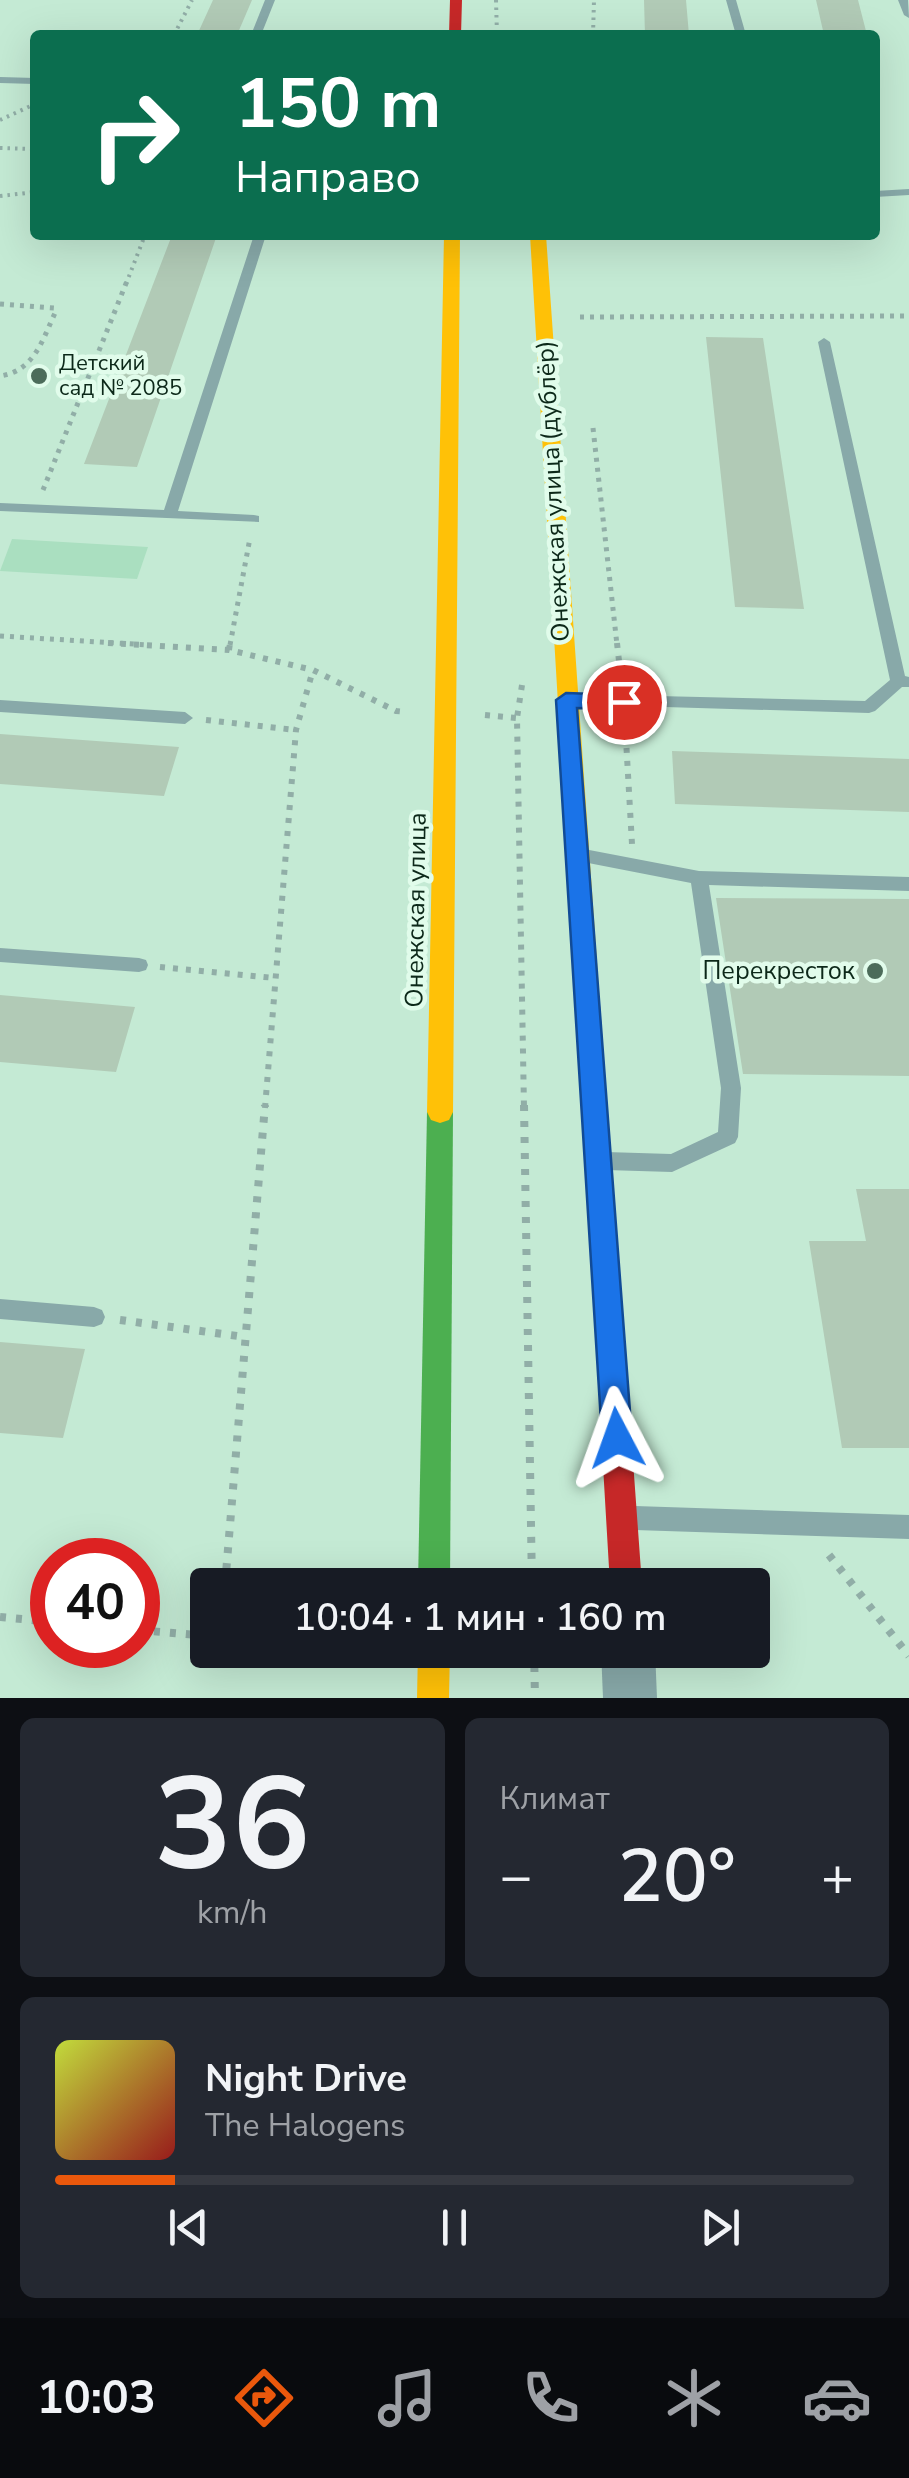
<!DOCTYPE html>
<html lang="ru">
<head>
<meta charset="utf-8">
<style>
	:root { --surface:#171b24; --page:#242831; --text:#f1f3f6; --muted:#9ea1a6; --line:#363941; --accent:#ea580c }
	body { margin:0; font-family:"Nunito Sans",sans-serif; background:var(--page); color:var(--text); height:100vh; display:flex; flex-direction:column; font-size:38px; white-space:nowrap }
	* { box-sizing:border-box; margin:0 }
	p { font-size:32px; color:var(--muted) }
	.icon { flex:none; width:55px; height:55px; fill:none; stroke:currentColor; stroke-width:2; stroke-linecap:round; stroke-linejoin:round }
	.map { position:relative; height:1698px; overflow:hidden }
	.panel { display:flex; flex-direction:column; gap:20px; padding:20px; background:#0d0f14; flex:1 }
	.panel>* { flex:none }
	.guide { position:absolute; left:30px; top:30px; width:850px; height:210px; border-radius:10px; box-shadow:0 10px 40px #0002; background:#0b6e4f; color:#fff; overflow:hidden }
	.speed { position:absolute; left:30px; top:1538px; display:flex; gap:20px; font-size:50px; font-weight:700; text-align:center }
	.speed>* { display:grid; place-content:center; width:130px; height:130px; border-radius:50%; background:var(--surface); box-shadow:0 10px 40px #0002; line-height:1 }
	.speed .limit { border:15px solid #d22; background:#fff; color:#111 }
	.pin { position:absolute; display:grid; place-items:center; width:85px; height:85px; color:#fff; margin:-42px; border:5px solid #fff; border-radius:50%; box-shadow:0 2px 10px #0007 }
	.me { position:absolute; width:110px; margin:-55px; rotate:356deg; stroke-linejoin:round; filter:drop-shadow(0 0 8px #0008) }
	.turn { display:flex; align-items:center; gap:35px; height:210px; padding:0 40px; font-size:45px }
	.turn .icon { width:130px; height:130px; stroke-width:2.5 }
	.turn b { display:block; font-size:70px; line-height:85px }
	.big { font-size:75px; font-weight:600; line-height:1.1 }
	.panel .widget { flex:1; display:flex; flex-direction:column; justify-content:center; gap:15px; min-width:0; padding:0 35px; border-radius:15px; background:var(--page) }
	.panel .dial { align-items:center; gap:0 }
	.dial b { font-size:130px; line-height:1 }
	.song { display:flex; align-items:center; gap:30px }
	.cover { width:120px; height:120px; border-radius:15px; background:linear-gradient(135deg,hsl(70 70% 55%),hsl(0 70% 35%)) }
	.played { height:10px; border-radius:5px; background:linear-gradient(90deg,var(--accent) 15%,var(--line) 15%) }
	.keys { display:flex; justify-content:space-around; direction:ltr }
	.heat { display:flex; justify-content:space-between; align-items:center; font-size:55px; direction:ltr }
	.panel .tiles { flex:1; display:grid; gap:20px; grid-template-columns:1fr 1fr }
	.widget:last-child { grid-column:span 2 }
	.trip { position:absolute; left:190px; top:1568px; width:580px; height:100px; border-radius:10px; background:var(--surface); box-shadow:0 10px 40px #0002; font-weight:600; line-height:100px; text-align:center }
	.tab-bar { display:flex; height:160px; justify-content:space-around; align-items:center; background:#090b0e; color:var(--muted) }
	.tab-bar .icon { width:70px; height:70px }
	.tab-bar .on { color:var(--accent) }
	.tab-bar b { font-size:45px; color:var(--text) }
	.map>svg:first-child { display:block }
	.green { fill:#aadfc0 }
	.building { fill:#b1cab6 }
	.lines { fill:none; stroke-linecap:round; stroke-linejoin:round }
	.path-far3 { stroke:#91aea7; stroke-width:4; stroke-dasharray:2.5 5; stroke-linecap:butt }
	.path-far2 { stroke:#91aea7; stroke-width:5; stroke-dasharray:4 6; stroke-linecap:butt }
	.path-far1 { stroke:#91aea7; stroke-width:6; stroke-dasharray:5 8; stroke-linecap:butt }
	.path { stroke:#91aea7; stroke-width:8; stroke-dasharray:6 10; stroke-linecap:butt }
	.lane { fill:#88a9a9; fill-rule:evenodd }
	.street { fill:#88a9a9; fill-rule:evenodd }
	.fast { fill:#4caf50; fill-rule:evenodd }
	.slow { fill:#ffc107; fill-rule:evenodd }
	.jam { fill:#c62828; fill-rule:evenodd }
	.route { fill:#1a73e8; stroke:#114b97; stroke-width:2.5 }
	.poi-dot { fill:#4c6c5a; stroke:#e1fceb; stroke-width:4 }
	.labels { text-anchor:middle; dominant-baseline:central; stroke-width:9; stroke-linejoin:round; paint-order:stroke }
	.far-poi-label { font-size:22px; fill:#0c2819; stroke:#e1fceb; text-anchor:start }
	.street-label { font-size:25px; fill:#0c2819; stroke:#e1fceb }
	.poi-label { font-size:25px; fill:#0c2819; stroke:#e1fceb; text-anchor:end }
</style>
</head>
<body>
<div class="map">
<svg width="909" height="1698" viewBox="0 0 909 1698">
	<rect width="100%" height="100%" fill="#c4ead4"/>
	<path class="green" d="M12,539l136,8 -11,32 -137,-8z"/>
	<path class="building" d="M213,0h39l-15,35h-40z
		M644,0h42l3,35h-44z
		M816,0h42l9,35h-43z
		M172,235h45l-80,232 -53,-3z
		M706,337l57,1 41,271 -69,-2z
		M0,734l179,13 -15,49 -164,-12z
		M672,751l237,8v53l-234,-8z
		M716,898l193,1v177l-166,-2z
		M0,995l135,12 -19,65 -116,-10z
		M856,1189h53v259h-67l-33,-207h57z
		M0,1342l85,7 -22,89 -63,-5z"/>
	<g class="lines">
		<path class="path-far3" d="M496,0l1,35
			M174,35l18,-35
			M593,35l1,-35
			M0,120l35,-16
			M0,148l35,1
			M0,196l35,-4
			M126,284l19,-49"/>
		<path class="path-far2" d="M0,304l54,4 1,5c-13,28 -21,58 -55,63
			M580,317l329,-1
			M593,428l24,217
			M43,490l84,-209
			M0,636l149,9
			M230,645l20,-107"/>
		<path class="path-far1" d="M108,643l121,7 84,20 83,41 10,1
			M617,643l4,36
			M229,650l1,-7
			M522,685l-5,33 7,390
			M485,715l32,3
			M206,720l90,10
			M625,722l7,122
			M160,967l115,11
			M265,1108l31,-378 17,-60"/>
		<path class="path" d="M524,1105l8,480
			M120,1320l125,17
			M829,1555l80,101
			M225,1585l40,-480
			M0,1617l52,5
			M138,1630l70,6
			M534,1650l1,48"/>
		<path class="lane" d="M265,0h10l-14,35h-10z
			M726,0h10l10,35h-10z
			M898,0h10l1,18 -5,-3z
			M0,77l35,1v6l-35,-1z
			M909,189v6l-34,2v-6z
			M254,235h12l-88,276 76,4 5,1v6l-259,-11v-8l164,7z
			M824,338l6,4 75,334 4,1v10h-7l-27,24 -6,2 -303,-9 -2,-4 8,-6 293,7 25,-21 -72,-338z
			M0,700l185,12 8,6 -8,6 -185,-12z
			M584,849l115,22 210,6v14l-200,-6 32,203 -3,49 -3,6 -63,29 -66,-2 -7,-3 -3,-6 3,-6 7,-3 65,2 47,-22 3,-44 -30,-205 -113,-22 -3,-5z
			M0,948l139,10 7,2 2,5 -2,5 -7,2 -139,-10z
			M0,1299l94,8 8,3 3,7 -3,7 -8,3 -94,-8z
			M635,1506l274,9v24l-274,-9 -8,-4 -4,-8 4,-8z"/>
		<path class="street" d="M601,1650h54l2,48h-54z"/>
		<path class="fast" d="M440,1101l9,3 4,8 -3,473h-32l9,-473 4,-8z"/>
		<path class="slow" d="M444,235h16l-7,877 -4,8 -9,3 -9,-3 -4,-8z
			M530,235h16l54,770 -3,7 -9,3 -9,-3 -3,-7z
			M418,1650h32l-1,48h-32z"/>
		<path class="jam" d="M450,0h12l-1,35h-12z
			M588,995l9,3 3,7 42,580h-32l-34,-580 3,-7z"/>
	</g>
	<path class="route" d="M566,693l58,2 10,7 -10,7 -47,-1 55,730 -4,11 -11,4 -11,-4 -4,-11 -46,-738z"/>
	<g class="poi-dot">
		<circle cx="39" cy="376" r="10"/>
		<circle cx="875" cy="971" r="10"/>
	</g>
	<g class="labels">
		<g class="far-poi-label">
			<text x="59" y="363">Детский<tspan x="59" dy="25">сад № 2085</tspan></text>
		</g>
		<g class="street-label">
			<text transform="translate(553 491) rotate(-93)">Онежская улица (дублёр)</text>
			<text transform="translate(416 910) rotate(-89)">Онежская улица</text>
		</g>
		<g class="poi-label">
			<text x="855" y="971">Перекресток</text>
		</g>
	</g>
</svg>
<div class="speed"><div class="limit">40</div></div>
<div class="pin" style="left:624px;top:702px;background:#d93025"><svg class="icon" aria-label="arrive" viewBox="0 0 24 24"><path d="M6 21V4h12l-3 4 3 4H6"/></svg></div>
<svg class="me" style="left:617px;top:1438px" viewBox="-20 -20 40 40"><path d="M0-17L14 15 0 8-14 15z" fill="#1a73e8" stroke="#fff" stroke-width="4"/></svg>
<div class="trip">10:04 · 1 мин · 160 m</div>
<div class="guide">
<div class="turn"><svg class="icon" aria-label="right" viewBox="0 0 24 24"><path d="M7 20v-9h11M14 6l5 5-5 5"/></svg><div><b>150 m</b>Направо</div></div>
</div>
</div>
<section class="panel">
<div class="tiles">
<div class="widget dial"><b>36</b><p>km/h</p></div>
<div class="widget"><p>Климат</p>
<div class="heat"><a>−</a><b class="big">20°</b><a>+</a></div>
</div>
<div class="widget">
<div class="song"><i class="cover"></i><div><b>Night Drive</b><p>The Halogens</p></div></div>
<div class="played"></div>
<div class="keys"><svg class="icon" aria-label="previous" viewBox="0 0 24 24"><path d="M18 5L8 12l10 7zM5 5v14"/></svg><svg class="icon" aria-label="pause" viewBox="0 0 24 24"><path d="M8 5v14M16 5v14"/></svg><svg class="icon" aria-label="next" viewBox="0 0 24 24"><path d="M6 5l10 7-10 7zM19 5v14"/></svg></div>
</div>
</div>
</section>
<nav class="tab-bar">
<b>10:03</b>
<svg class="icon on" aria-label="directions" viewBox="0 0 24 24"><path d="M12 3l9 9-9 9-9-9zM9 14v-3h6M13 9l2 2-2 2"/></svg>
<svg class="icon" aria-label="music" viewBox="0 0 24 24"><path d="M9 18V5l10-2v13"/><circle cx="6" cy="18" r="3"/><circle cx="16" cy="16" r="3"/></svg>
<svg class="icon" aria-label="phone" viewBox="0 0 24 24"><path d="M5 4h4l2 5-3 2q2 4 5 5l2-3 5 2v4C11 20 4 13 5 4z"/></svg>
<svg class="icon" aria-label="climate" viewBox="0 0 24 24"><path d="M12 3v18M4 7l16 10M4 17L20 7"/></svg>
<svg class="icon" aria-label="car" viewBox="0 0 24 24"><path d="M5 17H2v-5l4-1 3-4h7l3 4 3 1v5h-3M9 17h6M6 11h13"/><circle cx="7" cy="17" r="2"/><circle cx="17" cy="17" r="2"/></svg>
</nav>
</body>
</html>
